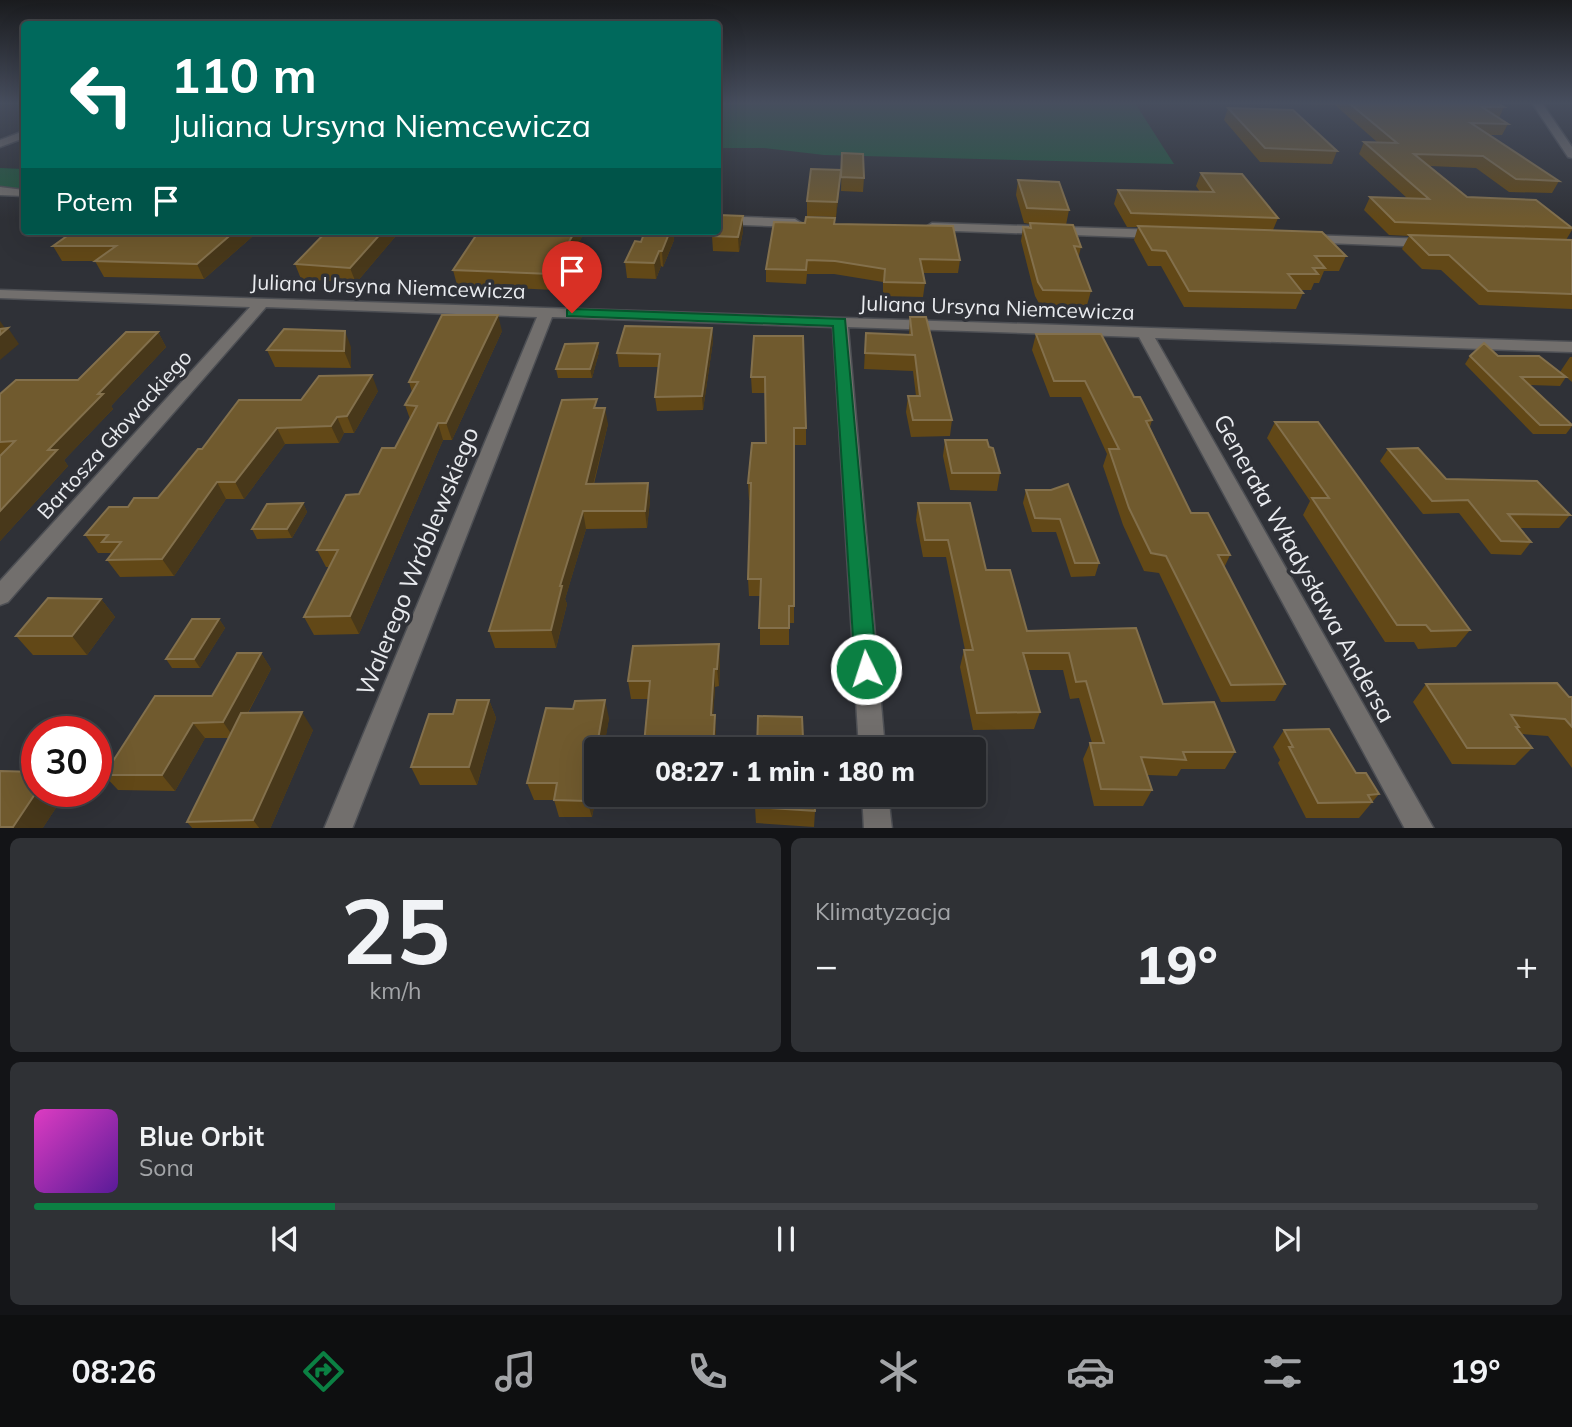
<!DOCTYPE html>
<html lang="pl">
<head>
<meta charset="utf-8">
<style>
	:root { --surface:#232529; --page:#2f3135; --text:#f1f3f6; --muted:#a3a5a8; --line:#404246; --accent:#0b8043 }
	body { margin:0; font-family:Mulish,sans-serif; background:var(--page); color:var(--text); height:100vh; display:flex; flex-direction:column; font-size:26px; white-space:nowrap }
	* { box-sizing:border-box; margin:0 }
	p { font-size:23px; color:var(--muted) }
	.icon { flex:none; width:38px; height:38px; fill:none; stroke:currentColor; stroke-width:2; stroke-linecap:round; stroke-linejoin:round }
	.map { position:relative; height:828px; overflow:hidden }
	.panel { display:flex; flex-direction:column; gap:10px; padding:10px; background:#131417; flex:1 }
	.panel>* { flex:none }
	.guide { position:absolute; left:21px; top:21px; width:700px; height:214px; border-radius:7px; box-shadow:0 7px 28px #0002,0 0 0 2px var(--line); background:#00695c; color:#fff; overflow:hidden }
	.speed { position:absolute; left:21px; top:716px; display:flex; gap:14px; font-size:35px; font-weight:700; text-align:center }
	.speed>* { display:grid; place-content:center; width:91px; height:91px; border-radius:50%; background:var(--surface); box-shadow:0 7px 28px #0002,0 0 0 2px var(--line); line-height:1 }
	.speed .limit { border:10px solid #d22; background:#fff; color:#111 }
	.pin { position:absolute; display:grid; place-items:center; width:60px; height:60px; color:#fff; margin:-72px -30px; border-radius:50% 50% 50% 0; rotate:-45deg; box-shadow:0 0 7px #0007 }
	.pin .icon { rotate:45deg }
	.me { position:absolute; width:77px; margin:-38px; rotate:356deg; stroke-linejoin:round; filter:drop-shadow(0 0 5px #0008) }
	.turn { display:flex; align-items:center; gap:24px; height:147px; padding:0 35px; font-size:32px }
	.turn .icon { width:91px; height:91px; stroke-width:2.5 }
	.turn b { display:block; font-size:49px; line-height:60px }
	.then { display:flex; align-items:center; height:66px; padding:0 35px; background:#0003; gap:14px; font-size:26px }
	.big { font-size:52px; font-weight:800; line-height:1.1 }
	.panel .card { flex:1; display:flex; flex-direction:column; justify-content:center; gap:10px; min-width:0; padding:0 24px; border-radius:10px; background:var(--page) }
	.panel .dial { align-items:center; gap:0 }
	.dial b { font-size:91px; line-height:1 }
	.song { display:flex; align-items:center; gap:21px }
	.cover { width:84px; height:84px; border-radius:10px; background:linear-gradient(135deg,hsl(310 70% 55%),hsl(270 70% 35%)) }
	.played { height:7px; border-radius:4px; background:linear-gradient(90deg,var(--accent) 20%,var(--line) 20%) }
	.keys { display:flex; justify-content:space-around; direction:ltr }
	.heat { display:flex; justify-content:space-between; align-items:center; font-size:38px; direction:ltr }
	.panel .tiles { flex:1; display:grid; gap:10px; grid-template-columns:1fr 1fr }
	.card:last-child { grid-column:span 2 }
	.trip { position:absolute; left:584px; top:737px; width:402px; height:70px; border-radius:7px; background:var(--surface); box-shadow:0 7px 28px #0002,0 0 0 2px var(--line); font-weight:800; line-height:70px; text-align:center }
	.tabs { display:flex; height:112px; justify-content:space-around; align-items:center; background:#0e0f10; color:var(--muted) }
	.tabs .icon { width:49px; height:49px }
	.tabs .on { color:var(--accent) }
	.tabs b { font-size:32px; color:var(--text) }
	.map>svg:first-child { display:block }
	.green { fill:#21593f }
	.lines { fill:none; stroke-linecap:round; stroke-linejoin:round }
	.street-casing { stroke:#4d4f54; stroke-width:3 }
	.street { fill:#726f6d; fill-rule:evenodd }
	.wall { fill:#624817 }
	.shaded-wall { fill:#48381a }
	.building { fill:#705a2e; stroke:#83704c; stroke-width:2 }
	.route { fill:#0b8043; stroke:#07532c; stroke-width:2 }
	.labels { text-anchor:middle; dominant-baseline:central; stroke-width:7; stroke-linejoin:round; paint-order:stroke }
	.street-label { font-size:21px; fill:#e8eaee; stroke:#2f3137 }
	.near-street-label { font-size:24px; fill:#e8eaee; stroke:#2f3137 }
</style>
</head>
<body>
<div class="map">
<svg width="1572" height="829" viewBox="0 0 1572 829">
	<rect width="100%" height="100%" fill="#2f3137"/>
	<path class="green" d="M718,103h417l39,61 -350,-9 -60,-7h-46z
		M0,168l24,1v21l-24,-2z"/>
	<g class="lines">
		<defs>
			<path id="street" d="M1532,103h10l30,44v11l-4,-1z
				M24,131v7l-24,9v-7z
				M0,187l24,3v6l-24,-1z
				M718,216l77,3 6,4 -6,4 -77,-3z
				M932,223l227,7 7,4 -7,4 -232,-8 -1,-3z
				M1306,235l123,4 7,4 -7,4 -128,-5v-6z
				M0,290l1572,52v10l-417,-14 279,491h-29l-266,-492 -291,-10 37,422h-26l-26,-422 -281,-10 -200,512h-28l213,-512 -271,-10 -258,295 -8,3v-24l250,-274 -250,-9z
				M862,794h26l4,35h-28z"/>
		</defs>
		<use href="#street" class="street-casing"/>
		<use href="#street" class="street"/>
	</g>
	<path class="wall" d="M1289,103h208l7,4 -5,11 9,6 -6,11h-12l69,46 -7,12 -43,-1 -33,-24 -46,-2 37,31 105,30v3l-6,10h6v69l-93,-4 -38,-35 -19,-1 -20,-20 7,-13 -20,-1 -25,-25 6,-13 38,2 -49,-45 5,-12h13l-42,-37 -44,-1z
		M1228,108l109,43 -5,13 -72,-2 -36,-42z
		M842,153l22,25 -1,14 -22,-1z
		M1201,173l77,45 -5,12 73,26 -7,15h-15l-5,12h-5l-3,7h-11l3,3 -7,16 -112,-2 -23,-41h-13l-14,-26 4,-13h-11l-13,-23 4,-14 82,2 -4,-6z
		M1018,180l51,30 -3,15 15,22 -3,12 13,32 -4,14h-47l-5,-9 -14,-55 2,-14h6l1,-3 -6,-1 -8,-28z
		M840,184l-4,33 -29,-1v-15z
		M835,224l125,36 -2,13h-35l2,10 -2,14 -40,-1v-14l-49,-8h-27l-1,10 -40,-2v-13z
		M72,231h328l-44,52 -55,-4 -6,-15 26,-27 -68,-1 -49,43 -100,-2 -9,-16h1h-34l-9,-15 19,-14z
		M479,231h106l-31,59 -97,-5 -4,-15z
		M645,231h28l1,9 -11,27 -2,-1 -5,13 -29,-1 -2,-16 16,-20z
		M743,231l-4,21 -26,-1 -1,-15z
		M910,317l42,103 -2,16 -39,1 -5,-25 2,-16h8l-3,-25 -49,-2 2,-36 43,2z
		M712,328l1,13 -10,69 -46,1 -2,-14 3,-30h-39l-2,-14z
		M502,331l-50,109h-9l-84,194 -45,1 -10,-18 25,-50h-3l-9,-17 78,-102 15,-29 -5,-14 7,-13 -3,-10z
		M158,332l8,15 -55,59 2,3 -49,51 4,6 -68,75v-147l78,-14z
		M1036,334l98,63 18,23 -2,7 41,86 39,42 -6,13 61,116 -10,17 -54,1 -62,-129 -15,-2 -21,-46 -20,-59 4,-12 -26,-57h-31l-18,-47z
		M754,336l52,92v17h-12v178h-5v22h-29v-49h-11l-1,-17 3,-79h-2l-1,-17 18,-40 -1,-50h-13l-1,-16z
		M351,347v21l-76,-1 -8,-17z
		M599,352l-7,26h-34l-2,-9z
		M1470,356h28l68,21 -6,9 -30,-1 42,39v2l-6,8h-33l-68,-70z
		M1570,357h2v25l-12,-10z
		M378,391l-24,42h-10l-5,10 -54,1 -41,55h-18l-52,77 -54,1 -13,-17 4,-6 -1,-1h-12l-13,-18 73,-37 44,-49 99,-49z
		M598,408l10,16 -14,60 54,-1 2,17 -3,28 -61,1 -21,70 2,5 -11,44h-61l-6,-17z
		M1275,422l195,208 -14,17 -38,2 -4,-7h-29l-82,-127 7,-14 -43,-63z
		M945,440l44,7 11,26 -3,18 -47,-1 -7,-34z
		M1388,449l58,30 124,36 -11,13h-40l12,14 -10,13 -30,-1 -32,-41 -36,1 -43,-53z
		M1026,490h25l48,73 -4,13 -24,1 -15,-45h-24l-9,-29z
		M303,503l4,9 -15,26 -35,1 -5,-10z
		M918,503l68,67 41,61 136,73 72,48 -10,17h-44l-4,7 -30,-1 5,15 -9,16h-49l-11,-47 7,-16h2l-13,-45 -9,1 -7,-29h-35l12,42 -6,17 -61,1 -13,-63 4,-17h1l-19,-93h-23l-7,-37z
		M101,599l14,18 -28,38h-54l-17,-19z
		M219,619l6,9 -25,40h-28l-6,-9z
		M261,653l10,16 -23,44 65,17 -43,99h-77l-6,-7 42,-84h-24l-30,53 -57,-1 -14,-15 108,-79z
		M720,662l-1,24 -4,1 -2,28 3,18 -1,16h-118v45h116v4l-118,3 -3,16h-33l-5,-17h-20l-7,-17 46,-74 36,9 -5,27 40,-1 4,-45h-17l-3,-18z
		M1426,684l146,13v71l-24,-32 -27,-2 11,14 -17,17 -63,-1 -39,-62z
		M489,700l7,18 -19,67h-57l-9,-18 42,-53z
		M1284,730l72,43 23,21 -20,24h-53l-28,-55 2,-3 -7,-13z
		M0,771l37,20h30l-25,38h-42z
		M755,807l60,4 -1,16 -58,-4z"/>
	<path class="shaded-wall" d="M841,170l-1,14 -4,33 1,-15z
		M743,216v15l-4,21 -1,-15z
		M235,231h16l2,5 -49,43 -7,-15z
		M383,231h17l-44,52 -6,-15z
		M575,231h10l-31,59 -3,-16z
		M670,231h3l1,9 -11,27 -1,-16z
		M659,251l2,15 -5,13 -2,-16z
		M498,315l4,16 -50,109 -6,-17z
		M0,321l5,7h3l11,16 -19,16z
		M712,328l1,13 -10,69 -1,-14z
		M345,331l6,16v21l-7,-17z
		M158,332l8,15 -55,59 2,3 -49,51 4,6 -68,75v-30l48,-61 50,-56z
		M598,343l1,9 -7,26 -2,-9z
		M372,375l6,16 -24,42 -7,-17z
		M605,408l3,16 -19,77 -3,-17z
		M337,417l7,16 -5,10 -8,-17z
		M438,423l5,17 -84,194 -9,-18z
		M277,428l8,16 -41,55 -9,-17z
		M217,482l9,17 -52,77 -12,-17z
		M648,483l2,17 -3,28 -2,-17z
		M303,503l4,9 -15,26 -5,-9z
		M583,511l3,18 -21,70 2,5 -11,44 -5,-18 9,-44z
		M101,599l14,18 -28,38 -15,-19z
		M219,619l6,9 -25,40 -6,-9z
		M719,644l1,18 -1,24 -2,-17z
		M261,653l10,16 -37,69 -11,-16z
		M714,669l1,18 -3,46 -1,-18z
		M489,700l7,18 -19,67 -8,-18z
		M605,700l4,18 -5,31 -7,-4z
		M302,712l11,18 -43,99h-10l-7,-9z
		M715,715l1,18 -1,16h-2z
		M193,723l12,15 -30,53 -13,-16z
		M590,784l5,17 -3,16 -5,-16z
		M37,791h30l-25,38h-27l-2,-2z"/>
	<path class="building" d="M1349,103h148l7,4h-22l26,17 -37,-1 88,58 -43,-2 -33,-23 -69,-2 53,43 69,3 36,28 -177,-6 -25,-25 59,2 -65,-57 33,1z
		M1228,108l65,2 44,41 -72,-3z
		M842,153l21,1 1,24 -23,-1z
		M811,169l30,1 -4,32 -30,-1z
		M1201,173l41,1 36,44 -147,-5 -13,-23 96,2z
		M1018,180l41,2 10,28 -42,-2z
		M718,215l25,1 -5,21 -26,-1 1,-5h5z
		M806,217l29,1 -1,6 119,2 7,34 -40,-1 5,24 -41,-1 1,-13 -50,-8 -28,-1 -1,10 -40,-1 8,-47 31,1z
		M1030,223l43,2 8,22 -7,-1 17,45 -48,-1 -5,-8 -15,-55 8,1z
		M1138,226l184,6 24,24h-31l10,12h-12l5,6h-30l15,19 -114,-2 -23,-40 -14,-1z
		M74,231h161l-38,33 -102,-3 21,-15h-63z
		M327,231h56l-33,37 -55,-4z
		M479,231h96l-24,43 -98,-4z
		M645,231h25l-8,20h-3l-5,12 -29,-1 10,-21 6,1z
		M1409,235l163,5v54l-84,-3 -39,-36h-20z
		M442,315h56l-52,108h-8l-88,193 -46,1 34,-67h-21l29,-55 13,-1 23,-46h13l22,-42 -12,-1 13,-23h-9z
		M910,317h16l26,103h-39l-5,-24h12l-5,-41 -50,-2 1,-20 46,2z
		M625,326l87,2 -10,68 -47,1 5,-43 -43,-1z
		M8,328l-8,7v-6z
		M284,329l61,2 -1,20 -77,-1z
		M126,332h32l-60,62h5l-55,56h9l-57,61v-55l15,-15 -15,1v-48l16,-14h62z
		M1036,334h65l33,63h6l12,23 -6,1 45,92h17l22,42h-12l67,129 -54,1 -65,-129 -15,-3 -22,-45 -20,-59h10l-34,-68h-31z
		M754,336h49l3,92h-12v178h-5v22h-30l2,-49h-13l3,-96h-3l4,-40h14l-1,-66h-14z
		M598,343l-8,26h-34l9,-25z
		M1484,343l14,13h41l27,21h-45l51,48h-32l-70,-69z
		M372,375l-25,41 -10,1 -6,9 -54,2 -42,54h-18l-55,77 -55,1 14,-18h-19l6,-7h-23l24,-28h19l6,-9h24l40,-49h4l37,-49h62l18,-24z
		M597,399l-3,9h11l-19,76 62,-1 -3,28h-62l-23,75h2l-11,44 -62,1 73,-231z
		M1275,422h43l152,208 -39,1 -5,-6h-29l-85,-127h17z
		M945,440h42l2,7 4,1 7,25h-48z
		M1418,448l28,31 91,2 33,34 -62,-1 23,28 -30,-1 -33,-41 -36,1 -44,-52z
		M1068,484l31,79h-24l-15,-44 -25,-1 -9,-28h25z
		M303,503l-16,26h-35l15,-25z
		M918,503h52l16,67h24l17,61 109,-3 27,76 51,-2 21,50h-52l3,8 -45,-3 11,33 -51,-1 -11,-46h14l-18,-62 -10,1 -7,-29h-46l17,59 -63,1 -13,-63h9l-25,-110h-23z
		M48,598l53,1 -29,37h-56z
		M192,619h27l-25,40h-28z
		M719,644l-2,25h-3l-3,46h4l-2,34h-116v34l-7,1 -3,17 -33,-1 3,-17h-30l19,-75 27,1 2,-8 30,-1 -8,45 47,-1 6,-63h-22l5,-35z
		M237,653h24l-38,69 -30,1 -31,52h-58l51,-79h57z
		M1557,683l12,14h3v30l-7,-8 -54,-4 8,12h-3l16,21h-65l-41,-64z
		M457,700h32l-20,67h-58l18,-53h24z
		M302,712l-49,108 -66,2 54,-109z
		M758,716l44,1 1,21 21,1v10h-67z
		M1329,729l27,44h10l13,21 -11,1 4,7 -54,1 -29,-56h4l-9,-17z
		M0,771l37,1v19l-24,36h-13z
		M755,794h59l1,17 -60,-4z"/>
	<linearGradient id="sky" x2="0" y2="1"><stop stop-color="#1a1b1e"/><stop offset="0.47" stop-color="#474e5e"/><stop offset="1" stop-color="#474e5e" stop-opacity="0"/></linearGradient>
	<rect width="1572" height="219" fill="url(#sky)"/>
	<path class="route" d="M572,309l273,10 32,350 -3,7 -8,2 -8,-2 -3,-7 -22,-343 -266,-10v-6z"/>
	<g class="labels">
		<g class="street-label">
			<text transform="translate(388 286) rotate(2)">Juliana Ursyna Niemcewicza</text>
			<text transform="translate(997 307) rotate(2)">Juliana Ursyna Niemcewicza</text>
			<text transform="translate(114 434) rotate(-48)">Bartosza Głowackiego</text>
		</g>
		<g class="near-street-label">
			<text transform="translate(417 561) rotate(-68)">Walerego Wróblewskiego</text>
			<text transform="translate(1305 568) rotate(61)">Generała Władysława Andersa</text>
		</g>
	</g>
</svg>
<div class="speed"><div class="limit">30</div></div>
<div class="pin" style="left:572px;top:313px;background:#d93025"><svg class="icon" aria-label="arrive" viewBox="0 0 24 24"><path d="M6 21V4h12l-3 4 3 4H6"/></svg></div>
<svg class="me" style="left:866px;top:669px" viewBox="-20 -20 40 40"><circle r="17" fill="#0b8043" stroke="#fff" stroke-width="3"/><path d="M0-11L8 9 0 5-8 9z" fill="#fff"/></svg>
<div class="trip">08:27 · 1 min · 180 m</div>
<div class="guide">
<div class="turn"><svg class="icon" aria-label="left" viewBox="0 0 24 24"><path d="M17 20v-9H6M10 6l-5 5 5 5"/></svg><div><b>110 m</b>Juliana Ursyna Niemcewicza</div></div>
<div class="then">Potem<svg class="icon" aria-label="arrive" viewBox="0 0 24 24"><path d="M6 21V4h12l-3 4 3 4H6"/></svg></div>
</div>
</div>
<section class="panel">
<div class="tiles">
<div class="card dial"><b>25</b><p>km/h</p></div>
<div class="card"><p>Klimatyzacja</p>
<div class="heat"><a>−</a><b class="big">19°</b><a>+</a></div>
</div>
<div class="card">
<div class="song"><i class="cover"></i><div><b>Blue Orbit</b><p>Sona</p></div></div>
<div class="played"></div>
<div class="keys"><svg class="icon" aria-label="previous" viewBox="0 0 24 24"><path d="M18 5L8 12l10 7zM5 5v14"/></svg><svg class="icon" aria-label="pause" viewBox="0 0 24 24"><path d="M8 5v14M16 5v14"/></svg><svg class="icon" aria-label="next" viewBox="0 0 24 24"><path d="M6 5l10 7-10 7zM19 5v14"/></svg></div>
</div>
</div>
</section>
<nav class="tabs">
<b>08:26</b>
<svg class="icon on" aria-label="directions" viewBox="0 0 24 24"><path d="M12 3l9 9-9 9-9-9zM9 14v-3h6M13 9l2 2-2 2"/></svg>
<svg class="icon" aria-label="music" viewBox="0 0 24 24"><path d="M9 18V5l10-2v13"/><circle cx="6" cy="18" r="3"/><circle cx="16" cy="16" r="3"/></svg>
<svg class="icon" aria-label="phone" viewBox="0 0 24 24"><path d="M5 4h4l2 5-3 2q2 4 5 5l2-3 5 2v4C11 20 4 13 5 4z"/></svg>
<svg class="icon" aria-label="climate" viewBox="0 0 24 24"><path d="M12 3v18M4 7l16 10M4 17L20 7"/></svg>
<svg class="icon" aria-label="car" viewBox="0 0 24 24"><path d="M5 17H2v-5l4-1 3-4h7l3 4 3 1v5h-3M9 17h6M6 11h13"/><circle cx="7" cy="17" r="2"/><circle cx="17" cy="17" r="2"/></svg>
<svg class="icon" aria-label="filters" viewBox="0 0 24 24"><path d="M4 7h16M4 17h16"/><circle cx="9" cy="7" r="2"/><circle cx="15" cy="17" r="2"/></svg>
<b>19°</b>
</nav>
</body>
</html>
